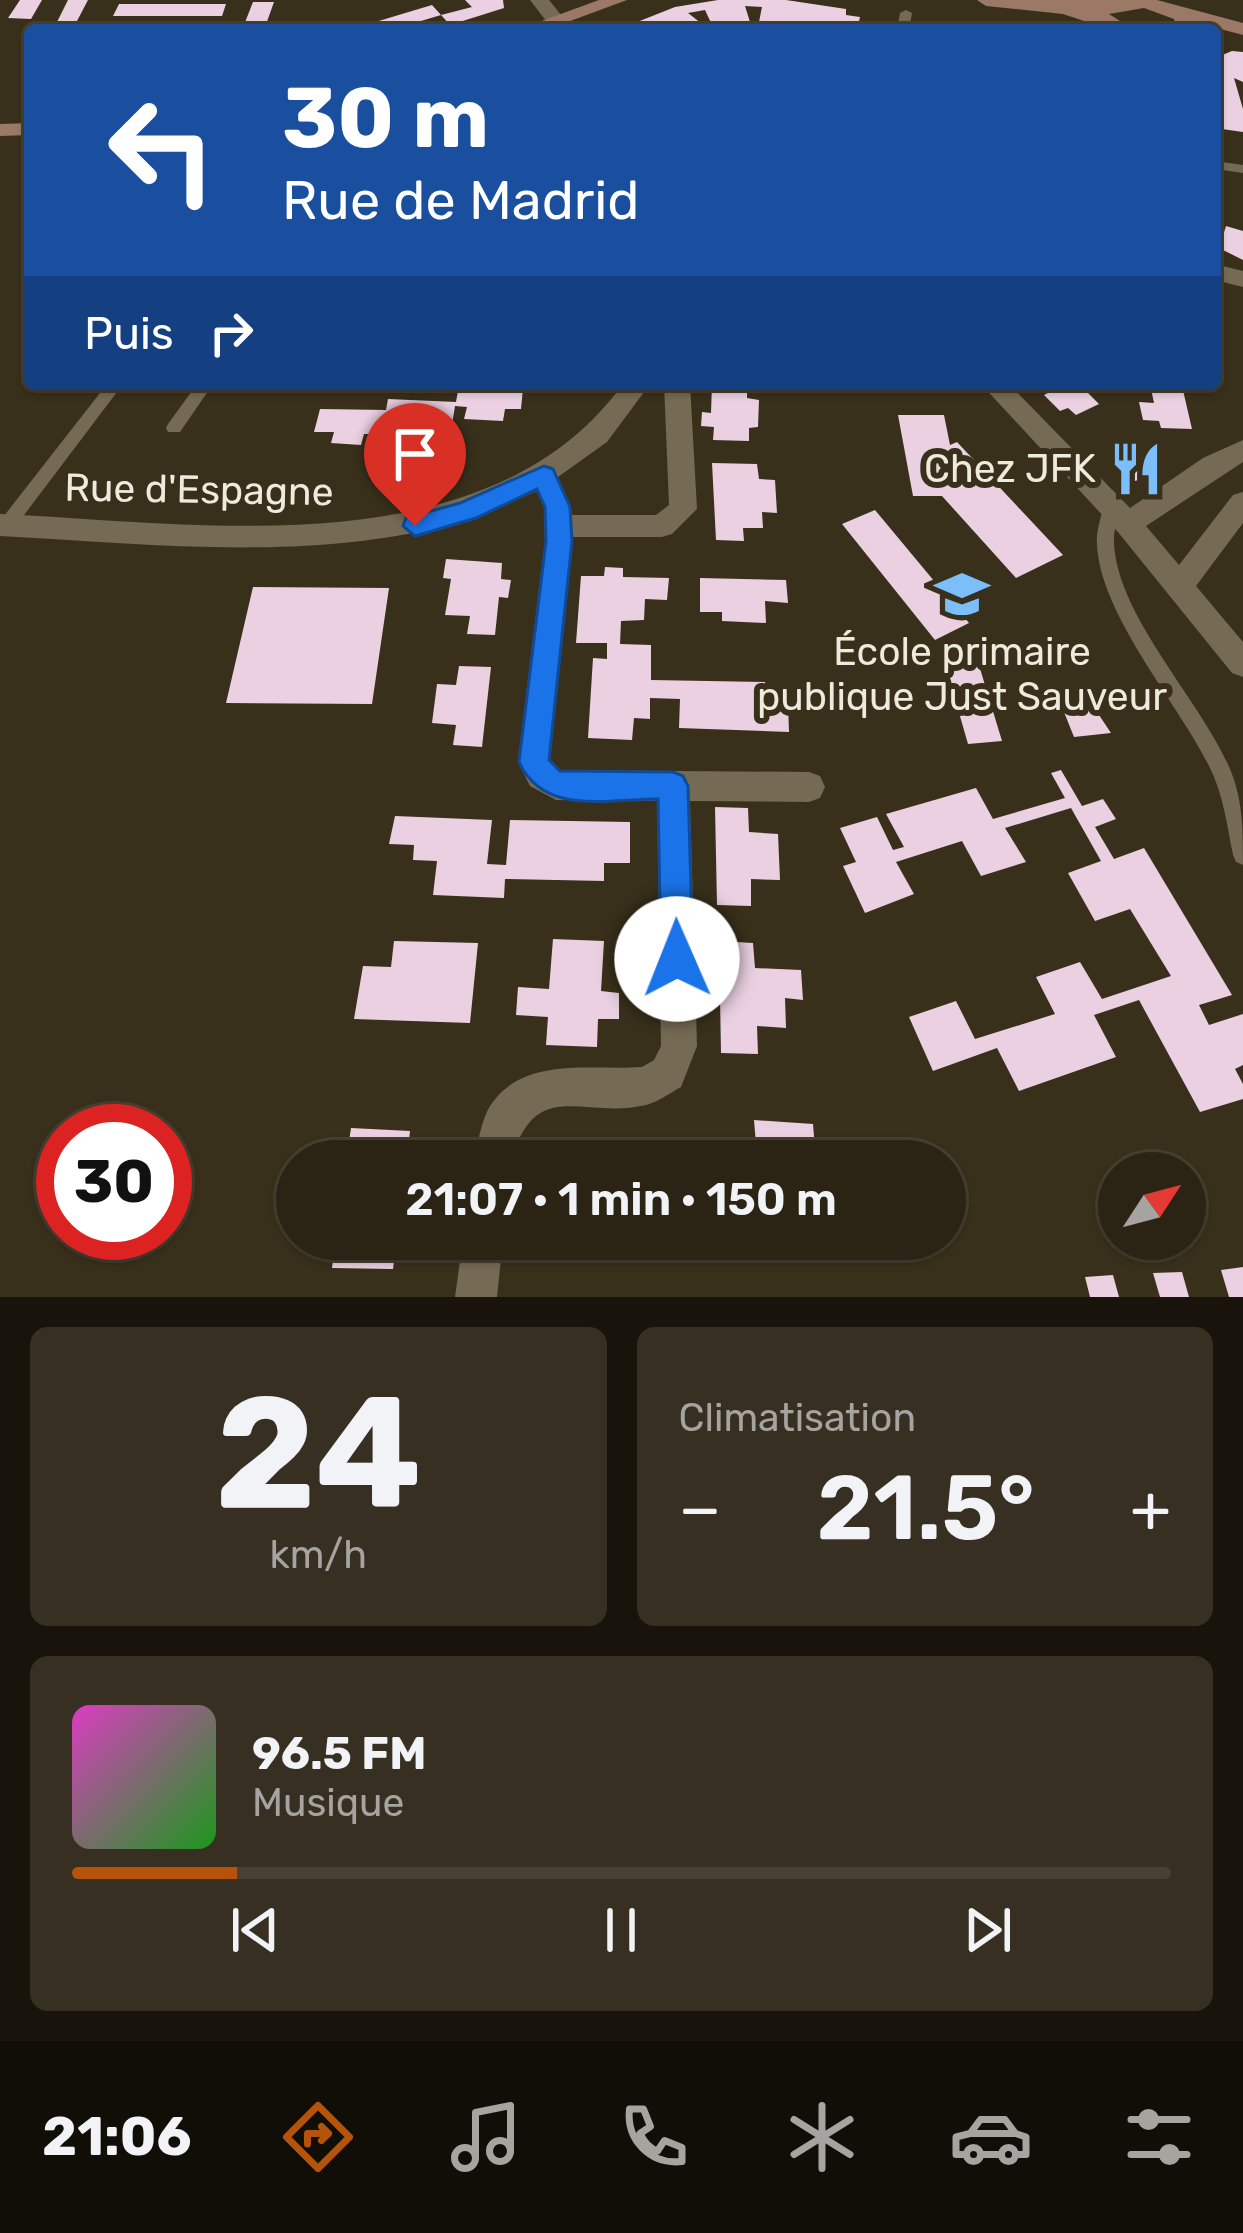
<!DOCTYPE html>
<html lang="fr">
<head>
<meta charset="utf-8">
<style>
	:root { --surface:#2b2414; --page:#373022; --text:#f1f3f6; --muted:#a6a4a0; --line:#474134; --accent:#b45309 }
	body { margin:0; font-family:Rubik,sans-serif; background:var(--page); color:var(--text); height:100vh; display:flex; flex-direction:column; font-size:45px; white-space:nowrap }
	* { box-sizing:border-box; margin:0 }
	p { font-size:39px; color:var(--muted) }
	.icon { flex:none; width:66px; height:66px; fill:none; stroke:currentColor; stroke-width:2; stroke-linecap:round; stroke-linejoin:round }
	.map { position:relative; height:1297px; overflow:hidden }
	.drawer { display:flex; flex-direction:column; gap:30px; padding:30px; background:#18140b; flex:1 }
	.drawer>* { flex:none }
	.banner { position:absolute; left:24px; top:24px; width:1197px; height:366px; border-radius:12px; box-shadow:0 3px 9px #0004,0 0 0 3px var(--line); background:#1a4fa0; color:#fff; overflow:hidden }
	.needle { width:78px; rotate:54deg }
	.tools { position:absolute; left:1098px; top:1152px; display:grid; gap:24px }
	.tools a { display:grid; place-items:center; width:108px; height:108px; border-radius:50%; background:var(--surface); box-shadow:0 3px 9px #0004,0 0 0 3px var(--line); font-size:60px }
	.speed { position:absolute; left:36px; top:1104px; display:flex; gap:24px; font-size:60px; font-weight:700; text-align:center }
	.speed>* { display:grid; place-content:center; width:156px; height:156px; border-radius:50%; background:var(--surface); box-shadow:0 3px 9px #0004,0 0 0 3px var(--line); line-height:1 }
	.speed .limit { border:18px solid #d22; background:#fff; color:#111 }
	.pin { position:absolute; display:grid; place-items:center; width:102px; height:102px; color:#fff; margin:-123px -51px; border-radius:50% 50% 50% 0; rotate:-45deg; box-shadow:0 0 12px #0007 }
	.pin .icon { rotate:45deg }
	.me { position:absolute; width:132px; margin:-66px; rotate:359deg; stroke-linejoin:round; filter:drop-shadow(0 0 9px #0008) }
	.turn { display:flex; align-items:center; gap:42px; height:252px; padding:0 60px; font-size:54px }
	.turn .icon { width:156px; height:156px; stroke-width:2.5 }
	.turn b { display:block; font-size:84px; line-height:102px }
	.then { display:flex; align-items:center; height:114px; padding:0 60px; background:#0003; gap:24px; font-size:45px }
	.big { font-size:90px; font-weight:600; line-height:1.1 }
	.drawer .tile { flex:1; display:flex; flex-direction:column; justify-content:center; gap:18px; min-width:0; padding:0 42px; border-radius:18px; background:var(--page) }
	.drawer .dial { align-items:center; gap:0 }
	.dial b { font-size:156px; line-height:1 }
	.song { display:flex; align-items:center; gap:36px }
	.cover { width:144px; height:144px; border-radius:18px; background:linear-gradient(135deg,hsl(310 70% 55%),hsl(120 70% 35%)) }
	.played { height:12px; border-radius:6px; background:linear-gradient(90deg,var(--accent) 15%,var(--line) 15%) }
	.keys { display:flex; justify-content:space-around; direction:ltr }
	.heat { display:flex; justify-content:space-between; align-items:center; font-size:66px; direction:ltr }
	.drawer .tiles { flex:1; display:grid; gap:30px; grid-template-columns:1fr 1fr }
	.tile:last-child { grid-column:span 2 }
	.trip { position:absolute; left:276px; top:1140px; width:690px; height:120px; border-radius:60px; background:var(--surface); box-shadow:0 3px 9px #0004,0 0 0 3px var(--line); font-weight:600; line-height:120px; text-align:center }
	.dock { display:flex; height:192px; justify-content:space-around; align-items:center; background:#110e08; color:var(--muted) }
	.dock .icon { width:84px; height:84px }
	.dock .active { color:var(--accent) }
	.dock b { font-size:54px; color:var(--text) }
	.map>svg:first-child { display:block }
	.building { fill:#ead0e1 }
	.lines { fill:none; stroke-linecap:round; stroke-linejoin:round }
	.lane { fill:#756a54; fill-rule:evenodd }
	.street { fill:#756a54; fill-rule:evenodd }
	.secondary { fill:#9b7966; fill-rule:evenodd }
	.route { fill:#1a73e8; stroke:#114b97; stroke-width:3 }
	.labels { text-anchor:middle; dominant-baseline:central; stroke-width:12; stroke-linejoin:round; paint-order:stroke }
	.poi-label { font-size:39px; fill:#f0eade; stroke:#39301b; text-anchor:end }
	.street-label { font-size:39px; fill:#f0eade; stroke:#39301b }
</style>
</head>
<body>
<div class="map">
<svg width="1243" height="1297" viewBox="0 0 1243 1297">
	<rect width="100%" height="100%" fill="#39301b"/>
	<path class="building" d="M20,0h22l-11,19 -23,-1z
		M68,0h20l-11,21 -20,1z
		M465,0h38l1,8 -54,17 -9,-10 31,-8z
		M718,0h68l60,9v6l14,2 -3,13h-39l-59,-8 3,-15 -17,-1 5,16 -38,3 -7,-15 -17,3 18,14 -9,3h-80l58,-23z
		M253,2h21l-10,28h-22z
		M119,4h107l-4,12h-109z
		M432,5l9,10 -50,15h-14l-5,-7z
		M957,21h23l51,9h-75z
		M1232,51l11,1v30l-9,-4 9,31v23l-28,-4v-70z
		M1226,226l17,5v29l-24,-12z
		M712,384l35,1v13l12,2 -1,27 -9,1v13l-36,-1 1,-13 -13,-1 1,-14 9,1z
		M1044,384h35l20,20 -23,11 -8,-7 -8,3 -16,-16 8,-4z
		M1150,384l32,2 10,43 -31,-1 -2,-7 -16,-1 -4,-18 15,1z
		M459,385l64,3 -2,21h-16l-2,12 -39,-2 3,-12 -12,-1 -3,19h-18l-3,14 -33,-2 3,-14h-18l-2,11h-17l-3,11 -30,-2 3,-11h-20l6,-23 66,1 2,-11 68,3z
		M898,415h46l6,30 7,-3 106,113 -47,23 -74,-82h-29z
		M1145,453l17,18 -35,13 -17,-18z
		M712,463l45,1 2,15 16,1 2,33 -15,-1 1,16h-20l1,13 -28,-1z
		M875,510l94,113 -34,17 -93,-116z
		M446,559l56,4 -1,16 10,1 -3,18 -9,-1 -4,38 -28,-1 3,-18 -25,-1 6,-36 -8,-1z
		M605,567l18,1v9l46,1 -2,22 -22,-1 -1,21 -23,1 -1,23 31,1v35l114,2v20l23,2 1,28 -110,-4 1,-29 -30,-1v21l-16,-1 -2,22 -44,-2 5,-80 14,1v-16h-31l5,-67h23z
		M700,578l86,2 2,23 -23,-2 1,22 -44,-2v-9h-22z
		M253,587l136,1 -17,116 -146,-1z
		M978,662l24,79 -34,3 -23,-80z
		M459,666l32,1 -9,80 -29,-2 3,-20 -24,-2 5,-39 19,1z
		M1085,694l26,39 -37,4 -16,-40z
		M1061,770l21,36 21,-7 13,20 -21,8 19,32 30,-11 88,147 -33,10 10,20 34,-11v51l-8,4 8,15v15l-43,13 -61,-112 -45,15 22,42 -97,34 -22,-43 -64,23 -24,-54 47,-16 19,38 80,-25 -19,-37 44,-15 22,37 69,-23 -41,-67 -35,12 -27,-48 33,-12 -30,-53 -66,20 21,34 -45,14 -19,-35 -66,21 18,32 -49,19 -22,-47 13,-4 -16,-34 37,-11 16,33 11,-3 -18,-33 90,-26 17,31 72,-21 -14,-25z
		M715,807l33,1 1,24 29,2 2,46 -29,-1v27l-34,-1z
		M395,816l97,4 -5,44 19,1 4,-45 120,2v41h-26v18l-99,-2 -1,19 -71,-3 4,-34 -24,-1 1,-15 -25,-1z
		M553,939l51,2 -3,50 18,2v26h-21l-1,28 -51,-2 2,-28 -32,-2 2,-28 31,2z
		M394,941l84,2 -8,80 -116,-4 9,-53 28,1z
		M719,941l34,2 2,25 46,2 2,30 -18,-2 1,30 -29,-2 1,28 -37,-1z
		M754,1120l59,4 3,37h-117v-20l57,3z
		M351,1128l59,3 -3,30h-61z
		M336,1239h61l-4,30 -61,-1z
		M1243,1267v30h-14l-8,-27z
		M1182,1272l7,25h-29l-7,-24z
		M1113,1275l6,22h-29l-5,-20z"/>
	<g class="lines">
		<path class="lane" d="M906,10l6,3 -3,17h-12l3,-17z
			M1215,161l28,4v8l-28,-4z
			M107,384h16l-111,147h-12v-10z
			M197,384h16l-33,48h-12l-2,-4 2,-4z
			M1111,501l8,7c-1,9 -4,18 -5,27 -3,77 91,168 118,239 11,30 11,58 11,91l-7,-3 -3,-7c-6,-30 -10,-62 -24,-89 -31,-64 -116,-159 -112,-231 1,-9 4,-18 6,-27z"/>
		<path class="street" d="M530,0h19l24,30h-20z
			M1215,264l28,7v16l-28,-7z
			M623,384h27l-43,58 -49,35 14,38h84l13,-10 -5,-121h26l7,125 -25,25 -10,3h-89l-23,224 10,9 249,2 11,4 5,11 -5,11 -11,4 -119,-1 7,245 -16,41c-11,6 -23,15 -35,18 -64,15 -110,-30 -135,56h-38c5,-17 8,-40 17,-55 33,-51 102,-35 152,-39l12,-7 7,-14 -4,-245 -101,-1 -26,-14 -12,-24 27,-221 -1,-34 -7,-16c-25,10 -51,23 -77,31 -150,41 -307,22 -460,14v-22c201,9 487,56 623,-130z
			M981,384h28l121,124 73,-50 40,-18v22l-97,64 33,39 54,-70 10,-3v31l-47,63 47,56v35l-11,-4 -114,-141z
			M463,1239h40l-6,58h-42z"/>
		<path class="secondary" d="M599,0h28l-81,30h-29z
			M977,0h180l86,23v12l-49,-13 3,8h-20l-3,-11 -30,-11 -35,6 25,16h-23l-48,-16 -77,-8z
			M30,123v12l-30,1v-12z"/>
	</g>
	<path class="route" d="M544,466l9,3 17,38 2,34 -23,219 11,11 113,1 10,4 5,10 5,173 -4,12 -12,4 -11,-4 -5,-12 -3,-160c-51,0 -114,17 -139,-37l27,-221 -1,-34 -8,-18 -61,29 -61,18 -12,-10 3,-8 54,-15z"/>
	<defs>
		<symbol id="restaurant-bare" viewBox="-9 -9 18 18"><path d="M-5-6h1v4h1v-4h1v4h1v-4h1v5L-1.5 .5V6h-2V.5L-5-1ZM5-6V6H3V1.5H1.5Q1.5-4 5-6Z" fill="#7cbef9" stroke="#39301b" stroke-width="2.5" paint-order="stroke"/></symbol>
		<symbol id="school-bare" viewBox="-9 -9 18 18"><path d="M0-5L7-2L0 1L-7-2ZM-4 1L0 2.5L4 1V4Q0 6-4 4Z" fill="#7cbef9" stroke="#39301b" stroke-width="2.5" paint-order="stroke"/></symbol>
	</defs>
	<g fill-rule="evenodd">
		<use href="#restaurant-bare" x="1098" y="431" width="76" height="76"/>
		<use href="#school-bare" x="924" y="556" width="76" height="76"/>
	</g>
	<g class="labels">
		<g class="poi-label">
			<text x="1096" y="469">Chez JFK</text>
			<text x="962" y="652" text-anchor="middle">École primaire<tspan x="962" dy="45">publique Just Sauveur</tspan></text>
		</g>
		<g class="street-label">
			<text transform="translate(199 490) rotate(1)">Rue d'Espagne</text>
		</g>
	</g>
</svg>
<div class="tools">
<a><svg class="needle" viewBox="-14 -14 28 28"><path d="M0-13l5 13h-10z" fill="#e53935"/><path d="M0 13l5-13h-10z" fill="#a6a4a0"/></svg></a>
</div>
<div class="speed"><div class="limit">30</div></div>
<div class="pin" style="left:415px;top:526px;background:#d93025"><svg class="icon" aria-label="arrive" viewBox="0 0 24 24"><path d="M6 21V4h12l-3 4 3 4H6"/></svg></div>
<svg class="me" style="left:677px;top:959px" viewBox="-20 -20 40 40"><circle r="19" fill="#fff"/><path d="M0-13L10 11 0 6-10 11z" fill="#1a73e8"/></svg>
<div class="trip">21:07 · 1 min · 150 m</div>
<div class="banner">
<div class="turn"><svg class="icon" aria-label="left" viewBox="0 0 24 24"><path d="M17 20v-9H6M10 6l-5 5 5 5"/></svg><div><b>30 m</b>Rue de Madrid</div></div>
<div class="then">Puis<svg class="icon" aria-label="right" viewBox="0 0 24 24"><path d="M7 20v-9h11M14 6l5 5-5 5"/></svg></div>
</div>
</div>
<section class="drawer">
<div class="tiles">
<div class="tile dial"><b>24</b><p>km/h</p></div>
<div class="tile"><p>Climatisation</p>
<div class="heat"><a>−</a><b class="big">21.5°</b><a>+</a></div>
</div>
<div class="tile">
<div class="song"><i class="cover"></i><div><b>96.5 FM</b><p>Musique</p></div></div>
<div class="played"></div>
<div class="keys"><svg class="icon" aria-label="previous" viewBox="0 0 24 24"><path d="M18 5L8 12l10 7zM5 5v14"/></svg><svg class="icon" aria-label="pause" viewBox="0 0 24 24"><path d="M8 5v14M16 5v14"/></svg><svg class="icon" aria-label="next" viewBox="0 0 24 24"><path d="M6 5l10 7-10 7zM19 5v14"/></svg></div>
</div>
</div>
</section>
<nav class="dock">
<b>21:06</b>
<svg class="icon active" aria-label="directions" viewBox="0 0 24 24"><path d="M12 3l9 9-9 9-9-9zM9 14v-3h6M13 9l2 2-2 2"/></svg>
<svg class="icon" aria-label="music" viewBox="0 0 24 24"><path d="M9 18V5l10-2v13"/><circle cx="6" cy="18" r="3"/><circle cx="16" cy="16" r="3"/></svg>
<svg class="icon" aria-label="phone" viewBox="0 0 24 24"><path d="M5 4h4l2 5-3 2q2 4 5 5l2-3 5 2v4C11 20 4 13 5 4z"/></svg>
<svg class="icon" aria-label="climate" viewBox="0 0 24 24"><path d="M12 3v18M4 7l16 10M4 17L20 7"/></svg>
<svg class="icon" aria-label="car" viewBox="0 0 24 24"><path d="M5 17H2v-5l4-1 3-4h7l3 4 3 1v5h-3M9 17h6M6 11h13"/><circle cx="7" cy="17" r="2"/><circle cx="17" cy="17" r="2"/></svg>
<svg class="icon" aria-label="filters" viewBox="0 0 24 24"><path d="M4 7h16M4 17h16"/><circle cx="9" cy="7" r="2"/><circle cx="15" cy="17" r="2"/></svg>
</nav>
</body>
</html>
